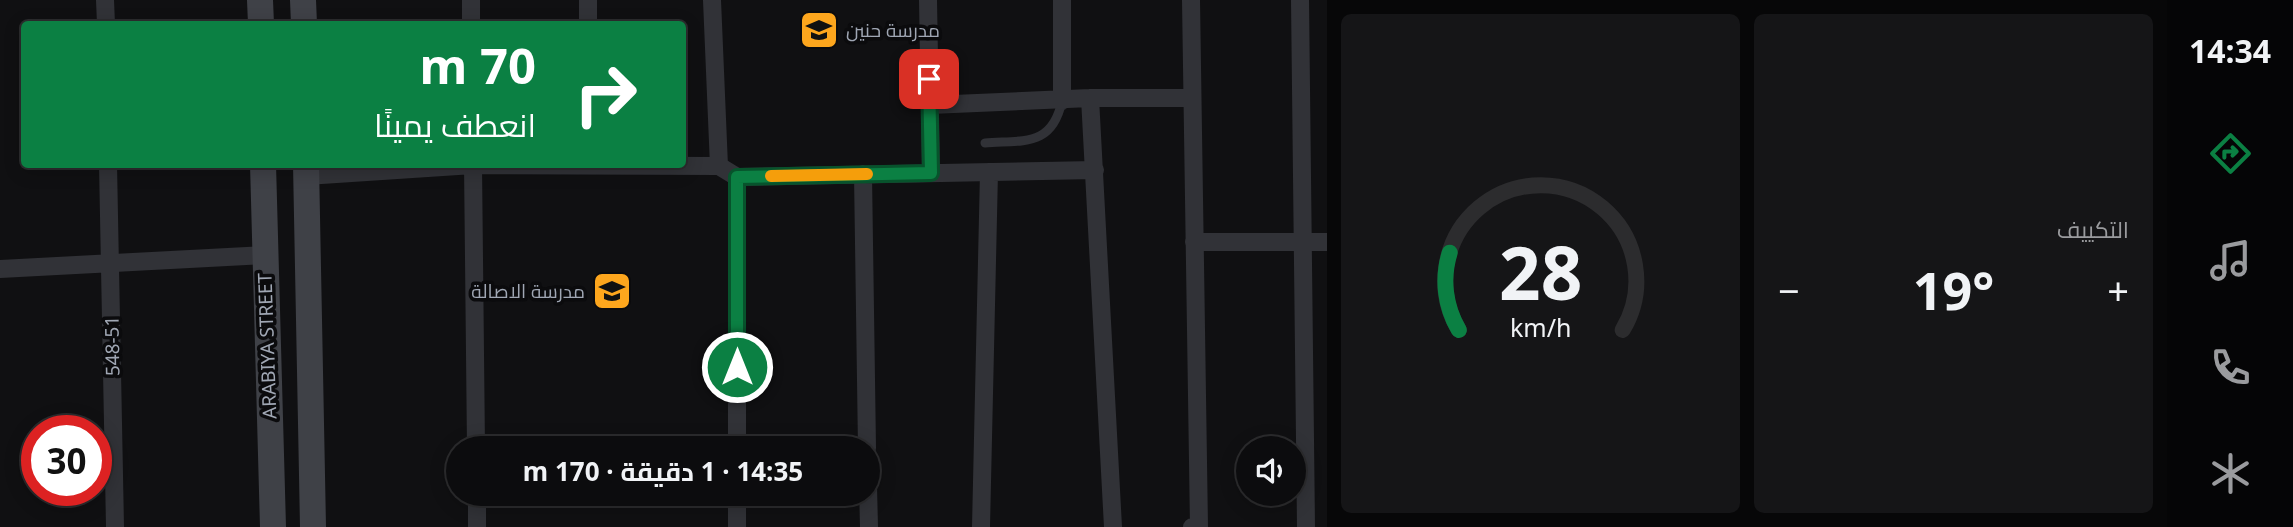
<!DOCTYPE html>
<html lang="ar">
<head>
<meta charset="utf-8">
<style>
	:root { --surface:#0c0c0e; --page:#151517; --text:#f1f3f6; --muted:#9a9b9e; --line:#2c2c2e; --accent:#0b8043 }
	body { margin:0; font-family:"Noto Sans",Cairo,sans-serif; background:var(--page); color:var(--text); direction:rtl; height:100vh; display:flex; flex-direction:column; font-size:26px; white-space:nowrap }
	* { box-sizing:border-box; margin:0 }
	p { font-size:23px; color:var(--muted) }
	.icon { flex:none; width:38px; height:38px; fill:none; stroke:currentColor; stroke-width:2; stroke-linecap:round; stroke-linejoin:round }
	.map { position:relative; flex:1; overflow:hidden; direction:ltr }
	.side { display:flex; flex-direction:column; gap:14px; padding:14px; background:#070708; width:840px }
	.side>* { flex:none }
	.hud { position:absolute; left:21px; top:21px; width:665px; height:147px; border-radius:7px; box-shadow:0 4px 18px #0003,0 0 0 2px var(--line); direction:rtl; background:#0b8043; color:#fff; overflow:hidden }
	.fabs { position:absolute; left:1236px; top:436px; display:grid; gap:14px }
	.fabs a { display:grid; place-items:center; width:70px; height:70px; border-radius:50%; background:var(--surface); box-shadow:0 4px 18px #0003,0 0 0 2px var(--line); font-size:35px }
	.speed { position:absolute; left:21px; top:415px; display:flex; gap:14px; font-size:35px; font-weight:700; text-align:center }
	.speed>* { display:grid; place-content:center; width:91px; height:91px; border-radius:50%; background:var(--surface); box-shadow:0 4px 18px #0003,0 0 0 2px var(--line); line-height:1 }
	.speed .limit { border:10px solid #d22; background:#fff; color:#111 }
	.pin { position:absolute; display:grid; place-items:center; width:60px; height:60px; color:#fff; margin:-30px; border-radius:14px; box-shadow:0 4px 10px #0006 }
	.me { position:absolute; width:77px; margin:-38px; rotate:0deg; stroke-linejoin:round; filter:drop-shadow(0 0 5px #0008) }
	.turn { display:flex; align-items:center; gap:24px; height:147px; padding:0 35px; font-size:32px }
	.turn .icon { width:91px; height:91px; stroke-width:2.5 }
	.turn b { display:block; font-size:49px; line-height:60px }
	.big { font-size:52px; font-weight:700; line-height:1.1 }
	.side .card { flex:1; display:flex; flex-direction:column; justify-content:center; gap:10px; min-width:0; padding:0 24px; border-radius:10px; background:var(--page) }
	.side .dial { align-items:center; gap:0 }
	.dial svg { height:182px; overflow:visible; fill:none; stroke:var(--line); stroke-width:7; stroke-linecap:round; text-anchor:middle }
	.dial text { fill:var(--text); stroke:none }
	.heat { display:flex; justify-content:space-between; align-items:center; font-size:38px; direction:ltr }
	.side .tiles { flex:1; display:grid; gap:14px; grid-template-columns:repeat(2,1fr) }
	.trip { position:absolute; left:446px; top:436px; width:434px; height:70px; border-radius:35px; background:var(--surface); box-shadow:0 4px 18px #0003,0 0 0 2px var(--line); font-weight:700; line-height:70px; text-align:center; direction:rtl }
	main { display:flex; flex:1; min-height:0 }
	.dock { display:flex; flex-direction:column; width:126px; justify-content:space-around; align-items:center; background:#050506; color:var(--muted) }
	.dock .icon { width:49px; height:49px }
	.dock .current { color:var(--accent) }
	.dock b { font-size:32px; color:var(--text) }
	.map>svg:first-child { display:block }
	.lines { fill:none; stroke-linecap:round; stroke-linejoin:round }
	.service { stroke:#313237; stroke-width:9 }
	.minor { stroke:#313237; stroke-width:18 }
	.secondary { stroke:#3f4147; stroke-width:26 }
	.route-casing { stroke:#07532c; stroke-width:18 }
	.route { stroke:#0b8043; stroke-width:12 }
	.slow { stroke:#f59e0b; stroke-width:12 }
	.labels { text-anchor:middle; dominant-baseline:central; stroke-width:7; stroke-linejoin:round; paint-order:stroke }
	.poi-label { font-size:19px; fill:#a0a7b4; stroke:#0b0b0d; text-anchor:start }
	.street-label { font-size:19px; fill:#a0a7b4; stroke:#0b0b0d }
</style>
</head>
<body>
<main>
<nav class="dock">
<b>14:34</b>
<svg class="icon current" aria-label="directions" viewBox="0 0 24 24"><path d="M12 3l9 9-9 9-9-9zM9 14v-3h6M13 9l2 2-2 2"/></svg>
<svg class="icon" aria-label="music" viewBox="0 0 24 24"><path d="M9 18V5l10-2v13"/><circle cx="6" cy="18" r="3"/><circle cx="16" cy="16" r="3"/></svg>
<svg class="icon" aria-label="phone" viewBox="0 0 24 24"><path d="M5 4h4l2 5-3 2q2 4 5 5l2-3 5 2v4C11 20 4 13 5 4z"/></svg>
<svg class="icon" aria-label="climate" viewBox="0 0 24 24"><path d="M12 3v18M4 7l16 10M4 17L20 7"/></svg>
</nav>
<section class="side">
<div class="tiles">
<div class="card"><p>التكييف</p>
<div class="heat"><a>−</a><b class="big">19°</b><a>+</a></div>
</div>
<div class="card dial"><svg viewBox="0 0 100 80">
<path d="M14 69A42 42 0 1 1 86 69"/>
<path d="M14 69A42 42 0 0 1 10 35" stroke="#0b8043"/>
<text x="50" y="56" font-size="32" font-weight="700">28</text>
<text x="50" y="72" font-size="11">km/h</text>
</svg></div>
</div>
</section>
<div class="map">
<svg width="1327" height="527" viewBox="0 0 1327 527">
	<rect width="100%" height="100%" fill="#101012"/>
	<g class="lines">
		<path class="service" d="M985,143c39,-3 67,4 77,-42"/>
		<path class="minor" d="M105,0l1,24
			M471,0v24
			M588,0v24
			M712,0l7,166
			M928,0l3,173
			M1191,0l8,527h-7
			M1300,0l6,527
			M1090,98l23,429
			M1062,101v-101
			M930,105l160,-7h101
			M108,164l7,363
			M473,164l3,284
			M863,174l4,274
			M306,176l167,-11 246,1 18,11 358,-7
			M1194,242h133
			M0,269l265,-14
			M737,448v-271
			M868,486l1,41
			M477,494v33
			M737,527v-33
			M981,527l8,-355"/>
		<path class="secondary" d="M260,0l1,24
			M303,0l1,24
			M263,164l10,363
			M306,164l7,363"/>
	</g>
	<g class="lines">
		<defs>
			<path id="route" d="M737,367v-190l194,-4 -2,-94"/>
		</defs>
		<use href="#route" class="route-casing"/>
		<use href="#route" class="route"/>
		<path class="slow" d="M771,176l96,-2"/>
	</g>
	<defs>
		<symbol id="school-square" viewBox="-11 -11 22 22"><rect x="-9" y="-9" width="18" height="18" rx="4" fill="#fda61d" stroke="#0b0b0d"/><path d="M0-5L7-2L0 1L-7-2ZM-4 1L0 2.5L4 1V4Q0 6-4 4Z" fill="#111"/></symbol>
	</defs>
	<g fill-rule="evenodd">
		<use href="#school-square" x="797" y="8" width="44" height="44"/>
		<use href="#school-square" x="590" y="269" width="44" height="44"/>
	</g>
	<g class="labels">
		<g class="poi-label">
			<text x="846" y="30">مدرسة حنين</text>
			<text x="585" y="291" text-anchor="end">مدرسة الاصالة</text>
		</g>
		<g class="street-label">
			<text transform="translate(112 346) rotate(-91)">548-51</text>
			<text transform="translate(267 346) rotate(-92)">ARABIYA STREET</text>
		</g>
	</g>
</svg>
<div class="fabs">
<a><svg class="icon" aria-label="sound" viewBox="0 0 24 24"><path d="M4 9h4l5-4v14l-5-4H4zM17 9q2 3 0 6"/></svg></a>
</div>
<div class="speed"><div class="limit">30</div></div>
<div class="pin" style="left:929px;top:79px;background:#d93025"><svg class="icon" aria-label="arrive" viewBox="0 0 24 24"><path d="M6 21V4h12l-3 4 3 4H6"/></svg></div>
<svg class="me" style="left:737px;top:367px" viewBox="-20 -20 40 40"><circle r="17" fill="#0b8043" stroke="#fff" stroke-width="3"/><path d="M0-11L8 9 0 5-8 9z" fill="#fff"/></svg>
<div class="trip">14:35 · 1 دقيقة · 170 m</div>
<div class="hud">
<div class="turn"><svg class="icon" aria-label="right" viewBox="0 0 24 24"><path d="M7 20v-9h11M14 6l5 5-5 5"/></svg><div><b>70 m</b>انعطف يمينًا</div></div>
</div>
</div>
</main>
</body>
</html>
